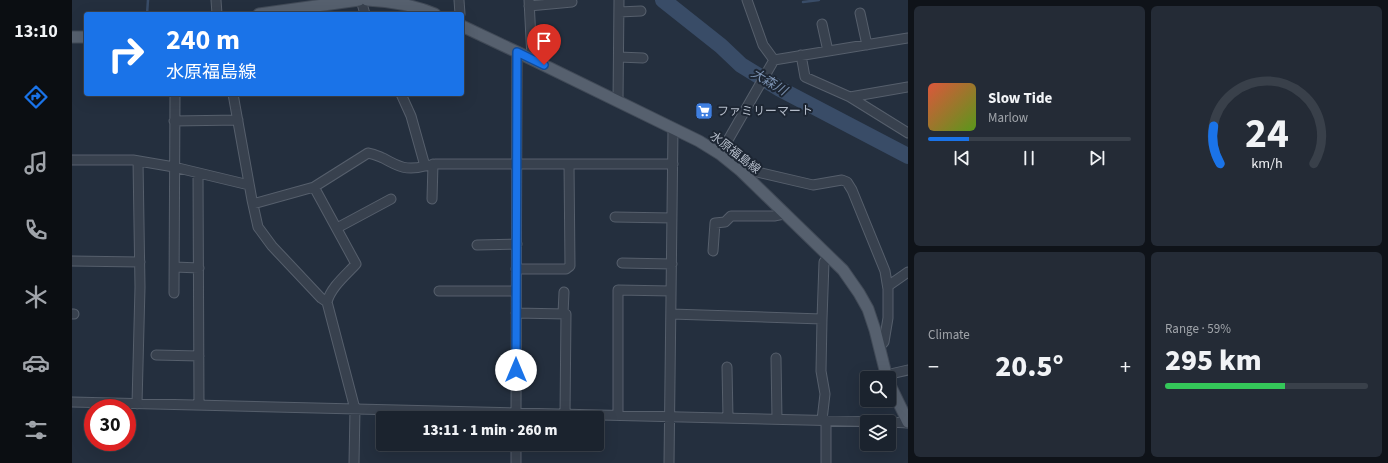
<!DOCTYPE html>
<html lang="en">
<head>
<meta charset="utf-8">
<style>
	:root { --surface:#1b232e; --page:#242b36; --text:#f1f3f6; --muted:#a0a4aa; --line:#39404a; --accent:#1a73e8 }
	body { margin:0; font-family:"Source Sans 3","Noto Sans JP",sans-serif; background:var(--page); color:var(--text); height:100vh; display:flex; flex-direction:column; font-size:15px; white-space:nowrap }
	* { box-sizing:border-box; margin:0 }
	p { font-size:13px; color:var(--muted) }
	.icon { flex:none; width:22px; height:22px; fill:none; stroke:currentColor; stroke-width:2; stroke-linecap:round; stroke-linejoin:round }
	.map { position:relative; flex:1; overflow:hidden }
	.drawer { display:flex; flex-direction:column; gap:6px; padding:6px; background:#0f1319; width:480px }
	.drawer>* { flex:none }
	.banner { position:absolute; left:12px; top:12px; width:380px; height:84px; border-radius:4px; box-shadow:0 4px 16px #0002,0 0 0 1px var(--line); background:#1a73e8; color:#fff; overflow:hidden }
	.tools { position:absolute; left:788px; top:371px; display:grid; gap:8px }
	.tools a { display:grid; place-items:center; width:36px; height:36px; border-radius:4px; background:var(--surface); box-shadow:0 4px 16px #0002,0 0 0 1px var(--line); font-size:20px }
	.speed { position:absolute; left:12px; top:399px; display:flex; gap:8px; font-size:20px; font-weight:700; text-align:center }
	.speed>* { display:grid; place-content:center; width:52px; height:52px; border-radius:50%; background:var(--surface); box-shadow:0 4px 16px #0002,0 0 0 1px var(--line); line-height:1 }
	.speed .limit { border:6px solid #d22; background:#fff; color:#111 }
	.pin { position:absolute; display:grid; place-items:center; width:34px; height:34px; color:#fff; margin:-41px -17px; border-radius:50% 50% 50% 0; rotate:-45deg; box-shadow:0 0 4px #0007 }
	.pin .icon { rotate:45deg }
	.me { position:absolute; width:44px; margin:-22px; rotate:0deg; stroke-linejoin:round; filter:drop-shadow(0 0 3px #0008) }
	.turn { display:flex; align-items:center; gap:14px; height:84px; padding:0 16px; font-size:18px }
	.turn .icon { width:52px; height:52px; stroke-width:2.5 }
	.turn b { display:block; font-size:28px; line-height:34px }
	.big { font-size:30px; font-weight:800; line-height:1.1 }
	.drawer .tile { flex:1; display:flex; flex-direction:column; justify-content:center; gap:6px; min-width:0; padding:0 14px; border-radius:6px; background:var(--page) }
	.drawer .dial { align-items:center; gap:0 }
	.dial svg { height:104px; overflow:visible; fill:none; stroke:var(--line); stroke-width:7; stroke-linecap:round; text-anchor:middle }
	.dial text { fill:var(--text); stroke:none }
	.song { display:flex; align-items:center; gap:12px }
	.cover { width:48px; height:48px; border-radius:6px; background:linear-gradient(135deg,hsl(10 70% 55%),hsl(90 70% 35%)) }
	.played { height:4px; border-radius:2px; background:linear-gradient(90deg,var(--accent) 20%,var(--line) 20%) }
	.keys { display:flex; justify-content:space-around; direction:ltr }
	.heat { display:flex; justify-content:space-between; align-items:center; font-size:22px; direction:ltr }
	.charge { height:6px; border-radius:3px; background:linear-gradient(90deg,#34c759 59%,var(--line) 0) }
	.drawer .tiles { flex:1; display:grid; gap:6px; grid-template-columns:repeat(2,1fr) }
	.trip { position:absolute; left:304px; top:411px; width:228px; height:40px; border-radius:4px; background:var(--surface); box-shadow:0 4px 16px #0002,0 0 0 1px var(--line); font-weight:800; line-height:40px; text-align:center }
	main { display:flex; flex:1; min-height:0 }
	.tab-bar { display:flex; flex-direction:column; width:72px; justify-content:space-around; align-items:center; background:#0b0e12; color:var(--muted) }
	.tab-bar .icon { width:28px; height:28px }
	.tab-bar .on { color:var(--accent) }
	.tab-bar b { font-size:18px; color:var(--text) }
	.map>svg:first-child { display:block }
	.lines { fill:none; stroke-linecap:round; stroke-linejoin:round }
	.stream { stroke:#394c67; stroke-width:2.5 }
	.river { stroke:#394c67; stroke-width:16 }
	.minor-casing { stroke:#565f6c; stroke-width:11 }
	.major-casing { stroke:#414a57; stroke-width:13 }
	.minor { stroke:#38414e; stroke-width:9 }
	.major { stroke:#56606e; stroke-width:11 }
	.route-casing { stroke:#114b97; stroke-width:10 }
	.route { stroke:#1a73e8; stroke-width:7 }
	.labels { text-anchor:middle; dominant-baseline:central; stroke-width:4; stroke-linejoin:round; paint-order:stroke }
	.poi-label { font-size:12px; fill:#b4bcc9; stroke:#1d2633; text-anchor:start }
	.street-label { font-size:12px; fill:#b4bcc9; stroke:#1d2633 }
	.water-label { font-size:13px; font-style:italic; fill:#7c92b1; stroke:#1d2633 }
</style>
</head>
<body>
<main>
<nav class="tab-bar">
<b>13:10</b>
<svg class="icon on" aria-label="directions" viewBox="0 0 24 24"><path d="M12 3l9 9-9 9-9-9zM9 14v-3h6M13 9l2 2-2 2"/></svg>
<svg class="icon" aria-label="music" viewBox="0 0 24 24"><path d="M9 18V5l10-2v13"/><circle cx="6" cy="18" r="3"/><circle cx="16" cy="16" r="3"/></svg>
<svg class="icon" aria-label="phone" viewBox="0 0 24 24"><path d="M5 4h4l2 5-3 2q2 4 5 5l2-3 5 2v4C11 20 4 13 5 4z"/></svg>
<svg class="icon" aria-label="climate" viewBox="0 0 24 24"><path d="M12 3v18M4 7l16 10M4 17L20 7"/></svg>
<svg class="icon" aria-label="car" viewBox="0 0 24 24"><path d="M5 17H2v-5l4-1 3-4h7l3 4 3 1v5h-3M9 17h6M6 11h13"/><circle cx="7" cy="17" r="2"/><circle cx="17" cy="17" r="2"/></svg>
<svg class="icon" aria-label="filters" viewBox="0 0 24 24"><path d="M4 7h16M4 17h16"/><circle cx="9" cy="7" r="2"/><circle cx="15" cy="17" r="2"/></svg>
</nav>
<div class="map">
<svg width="836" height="463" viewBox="0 0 836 463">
	<rect width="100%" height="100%" fill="#242f3e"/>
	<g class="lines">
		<path class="stream" d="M731,2l16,-2
			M75,14l1,-14"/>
		<path class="river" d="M591,0l58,46 20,19 39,24 128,67"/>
		<defs>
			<path id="minor" d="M144,0l1,14
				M289,0l4,14
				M387,0l1,14
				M457,0l3,59
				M675,0l16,45 11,15
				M457,6l43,-4
				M547,12l22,-1
				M788,13l7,32
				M750,24l6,27
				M729,55l4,22 45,20 58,36
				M547,57l24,1
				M161,94l19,106 6,27 14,19 49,52 6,4 28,107 -1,54
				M329,94l10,22 14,50 11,-2h237
				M778,97l58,-10
				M546,101l1,-101
				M102,121l64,-1
				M648,154l54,-94 134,-22
				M0,160h61l41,7 75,18
				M669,171h12l60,14 29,-5 5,2 5,8 33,81 3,18v29l-4,24 -5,5
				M126,173l1,232
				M242,187l42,77c-10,11 -25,23 -29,38
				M360,199l1,-35
				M181,204l61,-17 54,-34c6,1 10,3 15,5 16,9 24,13 42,8
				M543,217l57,1
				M265,228l54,-29
				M405,245l40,-1
				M641,251l2,-28 10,-1 6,-6h43l10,-2
				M0,261l68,1
				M550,263l50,1
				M103,267l24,1
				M444,269h50l4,-3 -1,-102
				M816,286l20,-14
				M367,291h77
				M102,293l1,-199
				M444,313l50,1 -1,100
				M0,314h2
				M491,314l1,-22
				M599,314l151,5 -1,52 4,23 -3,26
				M750,319l2,-57 5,-5
				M84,355l43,1
				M704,358l1,61
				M655,367l1,51
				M814,375l22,-5
				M0,402l816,20
				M65,404l3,-117 -2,-126
				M546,415v-125l53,1
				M444,418l1,-366
				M817,422l19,1
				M444,463v-19
				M597,463l4,-334
				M754,463v-43"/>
			<path id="major" d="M295,0c24,1 46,5 68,14
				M187,14l100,-14
				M390,26l55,26 182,89 21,13 21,17 102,99 16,23 9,16 7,21 12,48
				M0,37h14
				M817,383l19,39"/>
		</defs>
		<use href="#minor" class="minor-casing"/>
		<use href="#major" class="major-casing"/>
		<use href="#minor" class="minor"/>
		<use href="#major" class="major"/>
	</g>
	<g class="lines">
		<defs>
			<path id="route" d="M444,370l1,-318 27,13"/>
		</defs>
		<use href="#route" class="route-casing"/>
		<use href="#route" class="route"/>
	</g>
	<defs>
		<symbol id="supermarket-square" viewBox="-11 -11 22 22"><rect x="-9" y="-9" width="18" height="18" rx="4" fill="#3f7fe0" stroke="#1d2633"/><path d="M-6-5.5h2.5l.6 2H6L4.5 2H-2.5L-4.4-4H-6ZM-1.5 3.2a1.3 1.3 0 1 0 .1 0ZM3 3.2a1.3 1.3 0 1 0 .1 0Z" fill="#fff"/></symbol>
	</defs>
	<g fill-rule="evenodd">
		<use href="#supermarket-square" x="622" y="101" width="20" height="20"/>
	</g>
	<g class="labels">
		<g class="poi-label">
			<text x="645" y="111">ファミリーマート</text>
		</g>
		<g class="street-label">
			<text transform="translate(663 153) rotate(38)">水原福島線</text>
		</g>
		<g class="water-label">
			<text transform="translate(697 82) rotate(31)">大森川</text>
		</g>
	</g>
</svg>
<div class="tools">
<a><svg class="icon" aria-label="search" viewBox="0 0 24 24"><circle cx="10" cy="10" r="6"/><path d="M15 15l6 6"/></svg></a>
<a><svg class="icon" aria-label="layers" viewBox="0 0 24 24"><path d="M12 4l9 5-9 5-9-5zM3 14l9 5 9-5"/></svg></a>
</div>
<div class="speed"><div class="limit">30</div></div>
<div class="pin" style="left:472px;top:65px;background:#d93025"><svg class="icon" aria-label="arrive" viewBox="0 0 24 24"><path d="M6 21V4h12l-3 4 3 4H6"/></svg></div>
<svg class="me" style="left:444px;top:370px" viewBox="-20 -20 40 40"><circle r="19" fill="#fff"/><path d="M0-13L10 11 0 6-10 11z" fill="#1a73e8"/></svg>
<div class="trip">13:11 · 1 min · 260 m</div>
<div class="banner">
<div class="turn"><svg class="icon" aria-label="right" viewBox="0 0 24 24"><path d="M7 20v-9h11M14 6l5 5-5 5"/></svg><div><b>240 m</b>水原福島線</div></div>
</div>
</div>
<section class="drawer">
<div class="tiles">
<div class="tile">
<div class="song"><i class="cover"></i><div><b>Slow Tide</b><p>Marlow</p></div></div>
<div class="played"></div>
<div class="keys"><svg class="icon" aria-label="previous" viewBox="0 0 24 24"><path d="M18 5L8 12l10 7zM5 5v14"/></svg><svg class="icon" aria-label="pause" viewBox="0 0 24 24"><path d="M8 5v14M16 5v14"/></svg><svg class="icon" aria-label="next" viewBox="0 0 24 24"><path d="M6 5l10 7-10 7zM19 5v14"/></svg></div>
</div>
<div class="tile dial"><svg viewBox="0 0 100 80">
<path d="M14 69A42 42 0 1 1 86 69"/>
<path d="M14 69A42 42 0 0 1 9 40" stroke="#1a73e8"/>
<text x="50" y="56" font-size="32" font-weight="700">24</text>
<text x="50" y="72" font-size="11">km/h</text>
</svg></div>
<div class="tile"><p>Climate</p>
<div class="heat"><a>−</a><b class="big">20.5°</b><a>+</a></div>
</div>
<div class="tile"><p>Range · 59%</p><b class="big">295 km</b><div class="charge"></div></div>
</div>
</section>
</main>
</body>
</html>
